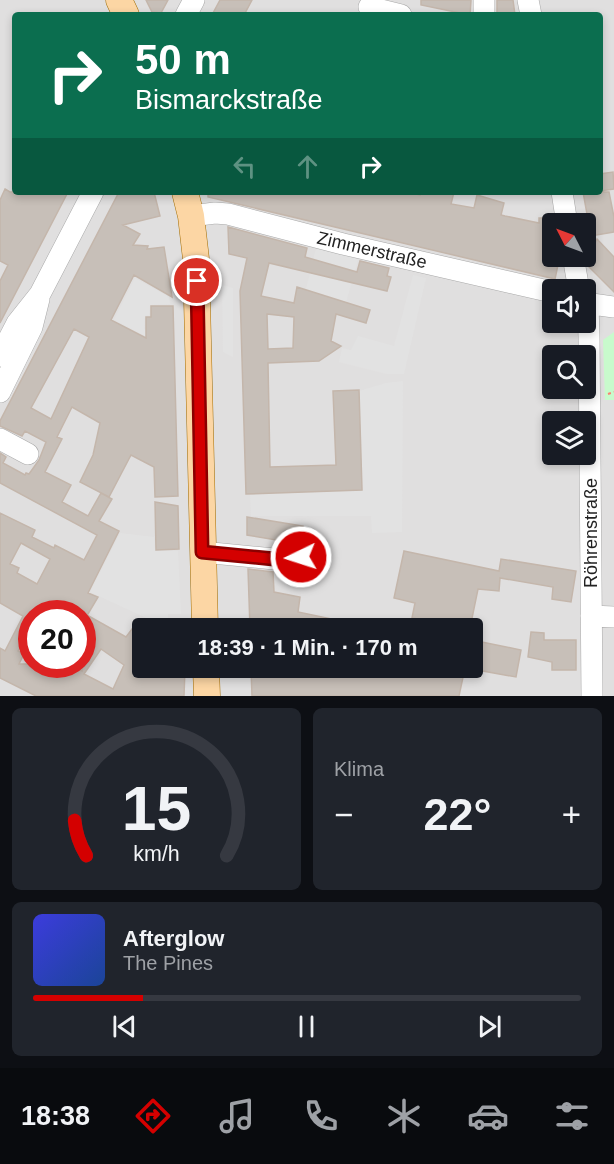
<!DOCTYPE html>
<html lang="de">
<head>
<meta charset="utf-8">
<style>
	:root { --surface:#171b24; --page:#20242c; --text:#f1f3f6; --muted:#9ea1a6; --line:#363941; --accent:#d40000 }
	body { margin:0; font-family:Arial,sans-serif; background:var(--page); color:var(--text); height:100vh; display:flex; flex-direction:column; font-size:22px; white-space:nowrap }
	* { box-sizing:border-box; margin:0 }
	p { font-size:20px; color:var(--muted) }
	.icon { flex:none; width:33px; height:33px; fill:none; stroke:currentColor; stroke-width:2; stroke-linecap:round; stroke-linejoin:round }
	.map { position:relative; height:696px; overflow:hidden }
	.side { display:flex; flex-direction:column; gap:12px; padding:12px; background:#0d0f14; flex:1 }
	.side>* { flex:none }
	.banner { position:absolute; left:12px; top:12px; width:591px; height:183px; border-radius:6px; box-shadow:0 3px 9px #0003; background:#0b6e4f; color:#fff; overflow:hidden }
	.needle { width:39px; rotate:312deg }
	.fabs { position:absolute; left:542px; top:213px; display:grid; gap:12px }
	.fabs a { display:grid; place-items:center; width:54px; height:54px; border-radius:6px; background:var(--surface); box-shadow:0 3px 9px #0003; font-size:30px }
	.speed { position:absolute; left:18px; top:600px; display:flex; gap:12px; font-size:30px; font-weight:700; text-align:center }
	.speed>* { display:grid; place-content:center; width:78px; height:78px; border-radius:50%; background:var(--surface); box-shadow:0 3px 9px #0003; line-height:1 }
	.speed .limit { border:9px solid #d22; background:#fff; color:#111 }
	.pin { position:absolute; display:grid; place-items:center; width:51px; height:51px; color:#fff; margin:-26px; border:3px solid #fff; border-radius:50%; box-shadow:0 2px 6px #0007 }
	.me { position:absolute; width:66px; margin:-33px; rotate:266deg; stroke-linejoin:round; filter:drop-shadow(0 0 4px #0008) }
	.turn { display:flex; align-items:center; gap:21px; height:126px; padding:0 24px; font-size:27px }
	.turn .icon { width:78px; height:78px; stroke-width:2.5 }
	.turn b { display:block; font-size:42px; line-height:51px }
	.lanes { display:flex; align-items:center; height:57px; padding:0 24px; background:#0003; justify-content:center; gap:30px; direction:ltr }
	.lanes .off { opacity:.35 }
	.big { font-size:45px; font-weight:700; line-height:1.1 }
	.side .widget { flex:1; display:flex; flex-direction:column; justify-content:center; gap:9px; min-width:0; padding:0 21px; border-radius:9px; background:var(--page) }
	.side .dial { align-items:center; gap:0 }
	.dial svg { height:156px; overflow:visible; fill:none; stroke:var(--line); stroke-width:7; stroke-linecap:round; text-anchor:middle }
	.dial text { fill:var(--text); stroke:none }
	.song { display:flex; align-items:center; gap:18px }
	.cover { width:72px; height:72px; border-radius:9px; background:linear-gradient(135deg,hsl(240 70% 55%),hsl(220 70% 35%)) }
	.played { height:6px; border-radius:3px; background:linear-gradient(90deg,var(--accent) 20%,var(--line) 20%) }
	.keys { display:flex; justify-content:space-around; direction:ltr }
	.heat { display:flex; justify-content:space-between; align-items:center; font-size:33px; direction:ltr }
	.side .tiles { flex:1; display:grid; gap:12px; grid-template-columns:1fr 1fr }
	.widget:last-child { grid-column:span 2 }
	.trip { position:absolute; left:132px; top:618px; width:351px; height:60px; border-radius:6px; background:var(--surface); box-shadow:0 3px 9px #0003; font-weight:700; line-height:60px; text-align:center }
	.tabs { display:flex; height:96px; justify-content:space-around; align-items:center; background:#090b0e; color:var(--muted) }
	.tabs .icon { width:42px; height:42px }
	.tabs .selected { color:var(--accent) }
	.tabs b { font-size:27px; color:var(--text) }
	.map>svg:first-child { display:block }
	.residential { fill:#e0dfdf; fill-rule:evenodd }
	.park { fill:#c8facc }
	.parking { fill:#e2e2e2 }
	.building { fill:#c7bfb8; stroke:#c4b6ab; stroke-width:1.5; fill-rule:evenodd }
	.lines { fill:none; stroke-linecap:round; stroke-linejoin:round }
	.minor-casing { stroke:#a9a9a9; stroke-width:22 }
	.major-casing { stroke:#a06b00; stroke-width:27 }
	.path { stroke:#fa8072; stroke-width:2; stroke-dasharray:3 3; stroke-linecap:butt }
	.minor { stroke:#fff; stroke-width:21 }
	.major { stroke:#fcd6a4; stroke-width:26 }
	.route-casing { stroke:#8a0000; stroke-width:15 }
	.route { stroke:#d40000; stroke-width:10 }
	.labels { text-anchor:middle; dominant-baseline:central; stroke-width:4.5; stroke-linejoin:round; paint-order:stroke }
	.street-label { font-size:18px; fill:#222; stroke:#fff }
</style>
</head>
<body>
<div class="map">
<svg width="614" height="696" viewBox="0 0 614 696">
	<rect width="100%" height="100%" fill="#f2efe9"/>
	<path class="residential" d="M0,0h614v696h-614zM15,15h585v177h-585zM552,224h33v32h-33zM552,290h33v32h-33zM552,356h33v32h-33zM552,422h33v32h-33zM32,614h50v50h-50zM142,628h330v40h-330z"/>
	<path class="park" d="M614,332v68h-9l-2,-60z"/>
	<path class="parking" d="M317,244l42,12 -17,61 -40,-12z
		M413,275l13,3 -22,96h-17l-48,-12 3,-14 9,2 7,-14 36,10z
		M135,278l34,19 1,7 -20,1 -1,10 -4,1 -1,13 5,2v7l-35,-18z
		M222,285l11,3v69l-10,-5z
		M403,381l-1,151 -30,1 -1,-17h-120l-1,-21 113,-5 -4,-99 27,-8z
		M120,533l34,4 1,14h23l3,63h-13v10l-13,-2 -65,-30z"/>
	<path class="building" d="M146,0h22l-7,13 -9,-1z
		M220,0h32l-8,15h-32z
		M421,0h50l-1,15 -49,-10z
		M497,0h16l2,15 -18,-1z
		M613,172l1,17 -14,2v-17z
		M5,189l5,3h58l-68,131v-42l8,-16 -8,-4v-61z
		M119,192h35l6,24 -37,9 17,9 -7,11 15,1 -1,3 17,-2 8,50 -38,-22 -23,45 35,18v-21h5v-11h22l5,190 -23,1 -1,-30 -23,-12 -22,42 -29,-15 13,-27 7,-32 -28,-16 -15,30 5,2 -17,33 26,13 -9,17 26,14 13,-23 11,6 -13,22 20,10 -31,62 10,4 -10,17h-3l41,23 6,-8 10,6v33l43,1 -1,27h-148l-36,-18v-30l5,3 18,-35 -23,-13v-90l35,17 -3,7 22,11 1,-3 29,15 13,-25 -97,-52v-30l6,4 -3,6 22,12 1,-2 3,1 10,-14 7,-18 -21,-11 -3,5 -22,-10v-5zM74,329l15,8 -38,82 -20,-11zM21,543l29,16 -13,25 -20,-11 2,-5 -9,-4zM32,614h50v57l-12,-7h-51l5,-10 -6,-3 14,-27zM101,649l23,16 -11,24 -29,-15z
		M208,192h201l11,3v-3h34l-3,12 23,4 3,-13 27,8 -3,12 4,1 34,7v-5h13v40l7,2 -4,19 -347,-82z
		M583,192h26l5,25v15l-23,4z
		M228,227l79,21 -2,9 52,15 3,-11 29,7 -2,8 4,1 -4,14 -118,-28 -8,33 33,7 3,-16 73,23 -4,13 -30,-9 -5,27 10,5 -22,15 -51,2 2,104 66,-2 -3,-74 26,-1 3,100 -116,4 -6,-203 7,-33 -18,-4zM267,314l27,3 -1,31 -25,1z
		M597,239l17,18v35l-26,-26 -1,-9 2,-1z
		M155,502l23,4 1,43 -23,1z
		M247,517l56,9 -3,18 -53,-9z
		M404,551l95,20 2,-12 75,12 -5,31 -19,-3 1,-12 -53,-9 -1,13 -21,-2 -8,39 -58,-10 3,-15 -21,-5z
		M248,569l25,3 1,20 26,5 -2,15 53,11v5h-61l-19,-3v3h-21z
		M531,632l13,1v7h32v30h-24v-8l-24,-5z
		M472,640l49,10 -5,27 -44,-8z
		M251,668h35l27,6 2,-6h100l28,6 1,-6h21l-6,28h-207z"/>
	<g class="lines">
		<defs>
			<path id="minor" d="M484,0v15
				M528,0l3,15
				M369,7l32,8
				M186,15l8,-15
				M562,192l5,32
				M191,216l24,-3 13,1 115,30 209,48
				M573,256l6,34
				M585,299l3,5 1,33 3,359
				M585,303l29,4
				M0,356l17,-33 23,-29 53,-102
				M0,392l32,-65 7,-28
				M0,439l28,15
				M202,552l72,7 27,-2
				M591,616l23,1"/>
			<path id="major" d="M119,0l7,15
				M185,192l6,24 5,43 9,369
				M206,668l1,28"/>
		</defs>
		<use href="#minor" class="minor-casing"/>
		<use href="#major" class="major-casing"/>
		<path class="path" d="M608,394l6,-2"/>
		<use href="#minor" class="minor"/>
		<use href="#major" class="major"/>
	</g>
	<g class="lines">
		<defs>
			<path id="route" d="M197,281l5,271 72,7 27,-2"/>
		</defs>
		<use href="#route" class="route-casing"/>
		<use href="#route" class="route"/>
	</g>
	<g class="labels">
		<g class="street-label">
			<text transform="translate(372 250) rotate(13)">Zimmerstraße</text>
			<text transform="translate(591 533) rotate(-90)">Röhrenstraße</text>
		</g>
	</g>
</svg>
<div class="fabs">
<a><svg class="needle" viewBox="-14 -14 28 28"><path d="M0-13l5 13h-10z" fill="#e53935"/><path d="M0 13l5-13h-10z" fill="#9ea1a6"/></svg></a>
<a><svg class="icon" aria-label="sound" viewBox="0 0 24 24"><path d="M4 9h4l5-4v14l-5-4H4zM17 9q2 3 0 6"/></svg></a>
<a><svg class="icon" aria-label="search" viewBox="0 0 24 24"><circle cx="10" cy="10" r="6"/><path d="M15 15l6 6"/></svg></a>
<a><svg class="icon" aria-label="layers" viewBox="0 0 24 24"><path d="M12 4l9 5-9 5-9-5zM3 14l9 5 9-5"/></svg></a>
</div>
<div class="speed"><div class="limit">20</div></div>
<div class="pin" style="left:197px;top:281px;background:#d93025"><svg class="icon" aria-label="arrive" viewBox="0 0 24 24"><path d="M6 21V4h12l-3 4 3 4H6"/></svg></div>
<svg class="me" style="left:301px;top:557px" viewBox="-20 -20 40 40"><circle r="17" fill="#d40000" stroke="#fff" stroke-width="3"/><path d="M0-11L8 9 0 5-8 9z" fill="#fff"/></svg>
<div class="trip">18:39 · 1 Min. · 170 m</div>
<div class="banner">
<div class="turn"><svg class="icon" aria-label="right" viewBox="0 0 24 24"><path d="M7 20v-9h11M14 6l5 5-5 5"/></svg><div><b>50 m</b>Bismarckstraße</div></div>
<div class="lanes"><svg class="icon off" aria-label="left" viewBox="0 0 24 24"><path d="M17 20v-9H6M10 6l-5 5 5 5"/></svg><svg class="icon off" aria-label="ahead" viewBox="0 0 24 24"><path d="M12 20V5M6 11l6-6 6 6"/></svg><svg class="icon" aria-label="right" viewBox="0 0 24 24"><path d="M7 20v-9h11M14 6l5 5-5 5"/></svg></div>
</div>
</div>
<section class="side">
<div class="tiles">
<div class="widget dial"><svg viewBox="0 0 100 80">
<path d="M14 69A42 42 0 1 1 86 69"/>
<path d="M14 69A42 42 0 0 1 8 51" stroke="#d40000"/>
<text x="50" y="56" font-size="32" font-weight="700">15</text>
<text x="50" y="72" font-size="11">km/h</text>
</svg></div>
<div class="widget"><p>Klima</p>
<div class="heat"><a>−</a><b class="big">22°</b><a>+</a></div>
</div>
<div class="widget">
<div class="song"><i class="cover"></i><div><b>Afterglow</b><p>The Pines</p></div></div>
<div class="played"></div>
<div class="keys"><svg class="icon" aria-label="previous" viewBox="0 0 24 24"><path d="M18 5L8 12l10 7zM5 5v14"/></svg><svg class="icon" aria-label="pause" viewBox="0 0 24 24"><path d="M8 5v14M16 5v14"/></svg><svg class="icon" aria-label="next" viewBox="0 0 24 24"><path d="M6 5l10 7-10 7zM19 5v14"/></svg></div>
</div>
</div>
</section>
<nav class="tabs">
<b>18:38</b>
<svg class="icon selected" aria-label="directions" viewBox="0 0 24 24"><path d="M12 3l9 9-9 9-9-9zM9 14v-3h6M13 9l2 2-2 2"/></svg>
<svg class="icon" aria-label="music" viewBox="0 0 24 24"><path d="M9 18V5l10-2v13"/><circle cx="6" cy="18" r="3"/><circle cx="16" cy="16" r="3"/></svg>
<svg class="icon" aria-label="phone" viewBox="0 0 24 24"><path d="M5 4h4l2 5-3 2q2 4 5 5l2-3 5 2v4C11 20 4 13 5 4z"/></svg>
<svg class="icon" aria-label="climate" viewBox="0 0 24 24"><path d="M12 3v18M4 7l16 10M4 17L20 7"/></svg>
<svg class="icon" aria-label="car" viewBox="0 0 24 24"><path d="M5 17H2v-5l4-1 3-4h7l3 4 3 1v5h-3M9 17h6M6 11h13"/><circle cx="7" cy="17" r="2"/><circle cx="17" cy="17" r="2"/></svg>
<svg class="icon" aria-label="filters" viewBox="0 0 24 24"><path d="M4 7h16M4 17h16"/><circle cx="9" cy="7" r="2"/><circle cx="15" cy="17" r="2"/></svg>
</nav>
</body>
</html>
